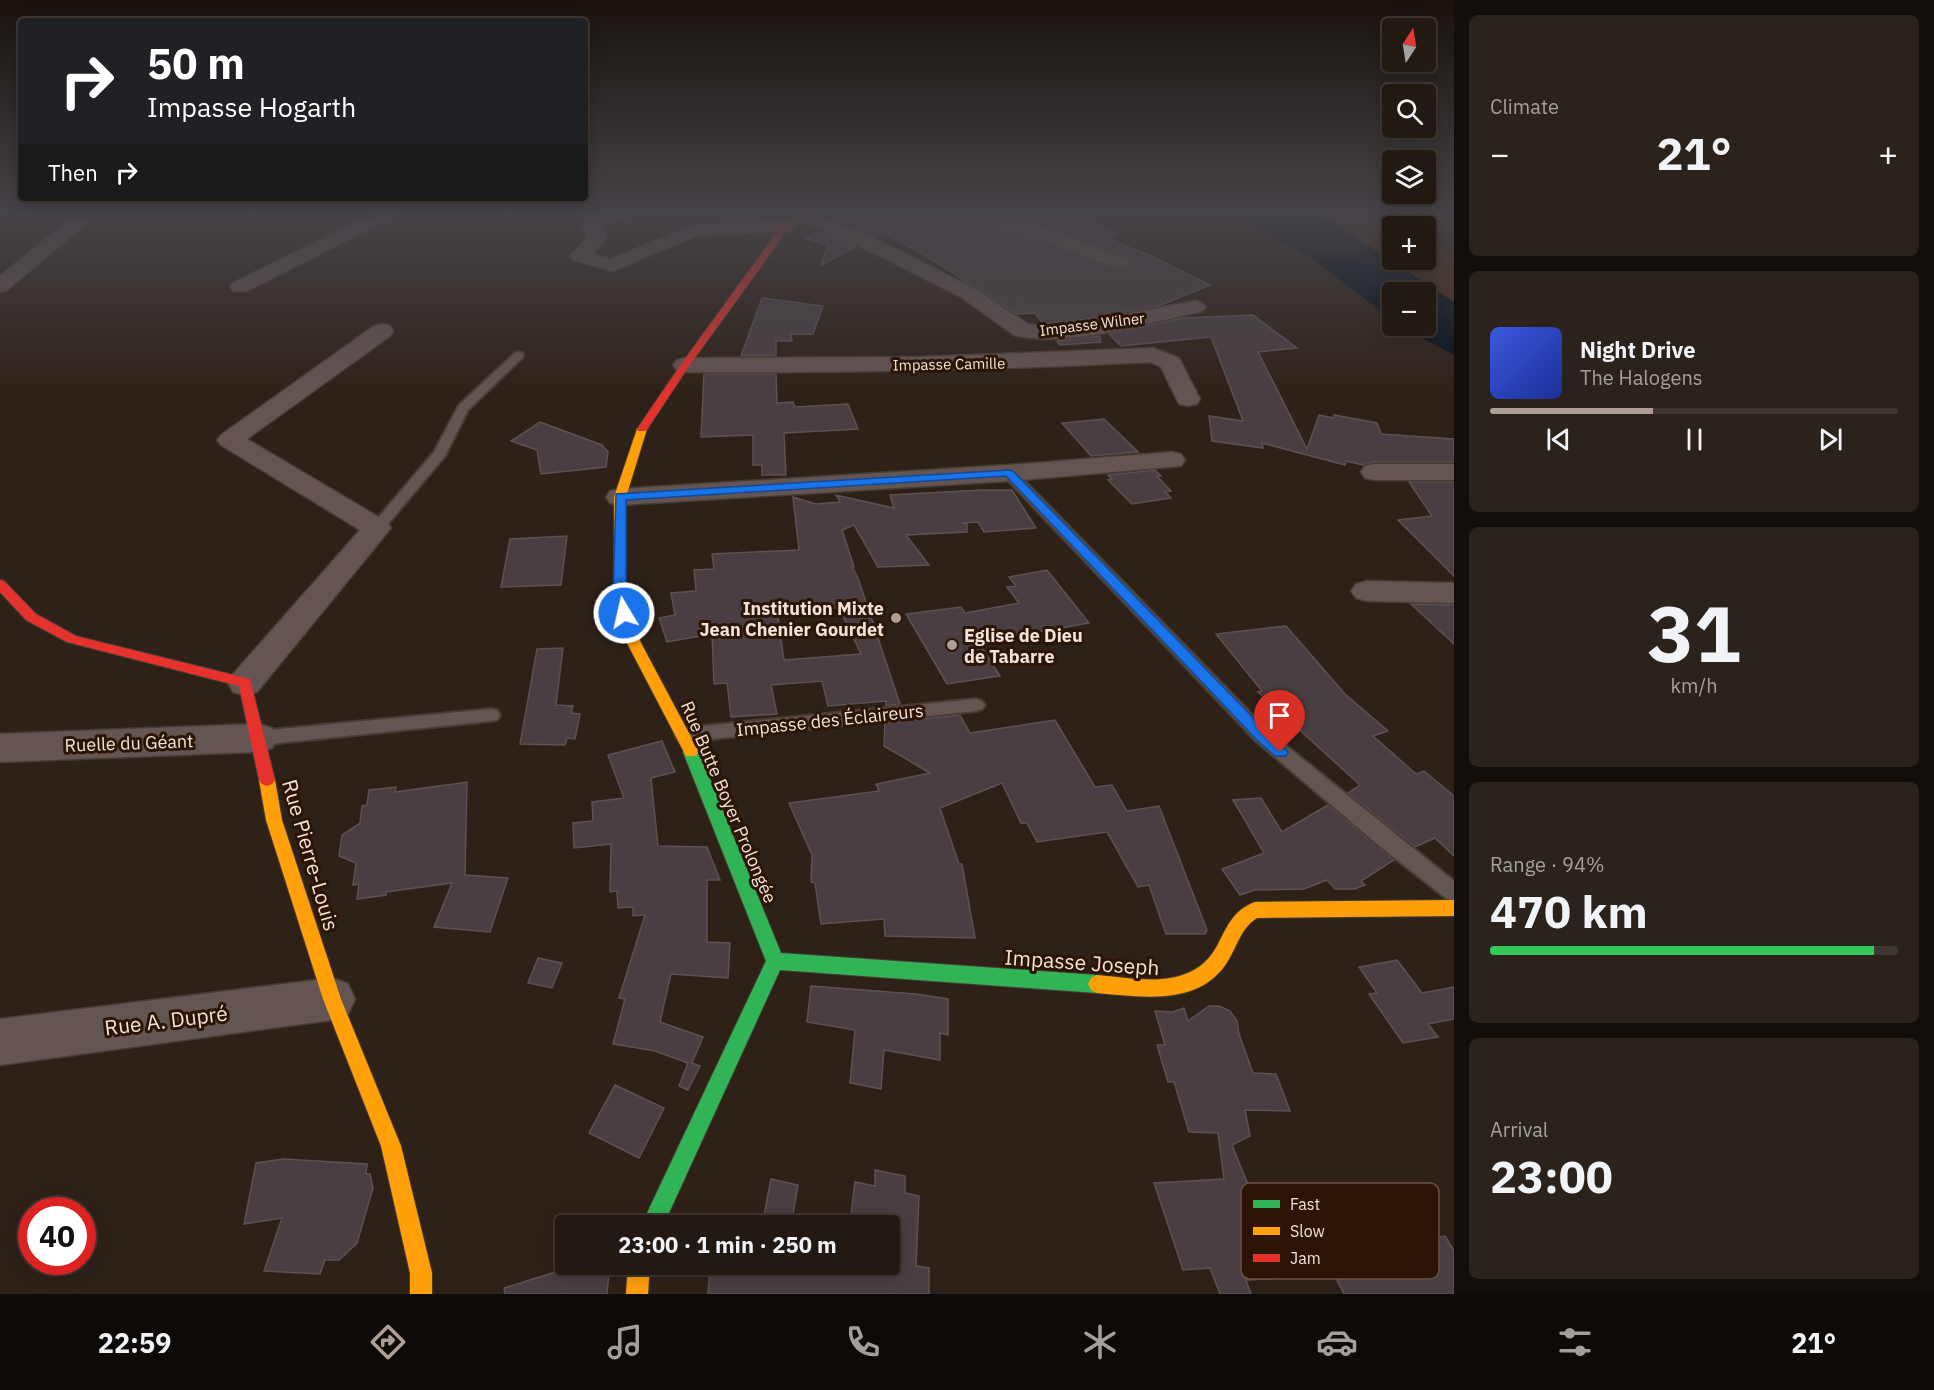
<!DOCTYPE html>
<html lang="en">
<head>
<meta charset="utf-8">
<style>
	:root { --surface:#221912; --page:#2a221b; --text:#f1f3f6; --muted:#a2a09f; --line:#3f3832; --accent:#ae9e95 }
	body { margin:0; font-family:"IBM Plex Sans",sans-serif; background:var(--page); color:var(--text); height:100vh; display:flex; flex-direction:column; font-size:22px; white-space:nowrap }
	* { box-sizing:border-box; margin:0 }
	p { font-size:20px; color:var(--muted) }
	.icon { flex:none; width:33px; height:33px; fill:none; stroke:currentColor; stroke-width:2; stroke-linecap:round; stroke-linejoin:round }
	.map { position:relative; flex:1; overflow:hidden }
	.side { display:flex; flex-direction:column; gap:15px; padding:15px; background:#130e0a; width:480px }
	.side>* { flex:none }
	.banner { position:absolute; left:18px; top:18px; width:570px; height:183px; border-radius:6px; box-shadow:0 3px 15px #0003,0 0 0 2px var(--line); background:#202124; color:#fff; overflow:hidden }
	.needle { width:39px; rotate:12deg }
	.buttons { position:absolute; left:1382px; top:18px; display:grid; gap:12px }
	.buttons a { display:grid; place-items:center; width:54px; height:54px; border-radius:6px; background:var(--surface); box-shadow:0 3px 15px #0003,0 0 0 2px var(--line); font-size:30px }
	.speed { position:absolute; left:18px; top:1197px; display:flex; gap:12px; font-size:30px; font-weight:700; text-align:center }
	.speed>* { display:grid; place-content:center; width:78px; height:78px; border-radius:50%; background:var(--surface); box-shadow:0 3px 15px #0003,0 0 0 2px var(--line); line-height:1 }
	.speed .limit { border:9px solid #d22; background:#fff; color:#111 }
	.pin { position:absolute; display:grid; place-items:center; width:51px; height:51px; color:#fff; margin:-62px -26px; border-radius:50% 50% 50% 0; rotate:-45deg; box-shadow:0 0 6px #0007 }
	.pin .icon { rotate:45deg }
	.me { position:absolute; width:66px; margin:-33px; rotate:351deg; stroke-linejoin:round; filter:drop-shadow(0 0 4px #0008) }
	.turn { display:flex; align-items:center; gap:21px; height:126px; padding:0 30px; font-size:27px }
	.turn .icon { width:78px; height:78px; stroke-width:2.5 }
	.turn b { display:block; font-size:42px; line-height:51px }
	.then { display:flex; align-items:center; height:57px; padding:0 30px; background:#0003; gap:12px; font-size:22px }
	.big { font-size:45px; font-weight:800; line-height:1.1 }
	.side .card { flex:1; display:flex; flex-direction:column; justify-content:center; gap:9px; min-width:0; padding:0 21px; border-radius:9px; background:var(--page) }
	.side .dial { align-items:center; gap:0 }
	.dial b { font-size:78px; line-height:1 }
	.song { display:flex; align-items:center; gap:18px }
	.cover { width:72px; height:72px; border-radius:9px; background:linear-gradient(135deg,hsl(230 70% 55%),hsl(230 70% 35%)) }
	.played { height:6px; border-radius:3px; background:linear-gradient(90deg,var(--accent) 40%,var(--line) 40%) }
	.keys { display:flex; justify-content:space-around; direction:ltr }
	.heat { display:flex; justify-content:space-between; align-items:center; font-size:33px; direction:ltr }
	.charge { height:9px; border-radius:4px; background:linear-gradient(90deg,#34c759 94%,var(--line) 0) }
	.trip { position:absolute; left:555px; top:1215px; width:345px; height:60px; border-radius:6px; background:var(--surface); box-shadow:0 3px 15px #0003,0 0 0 2px var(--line); font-weight:800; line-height:60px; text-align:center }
	.menu { display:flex; height:96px; justify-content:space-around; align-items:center; background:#0e0a07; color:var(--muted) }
	.menu .icon { width:42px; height:42px }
	.menu .current { color:var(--accent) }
	.menu b { font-size:27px; color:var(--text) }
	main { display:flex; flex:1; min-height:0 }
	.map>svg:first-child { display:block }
	.green { fill:#4b2912 }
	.water { fill:#04101d }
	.building { fill:#493f42; stroke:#5b5253; stroke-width:1.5; fill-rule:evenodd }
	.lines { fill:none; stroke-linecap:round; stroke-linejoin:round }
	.lane-casing { stroke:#483d35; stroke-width:4 }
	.street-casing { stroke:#483d35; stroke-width:3 }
	.fast-casing { stroke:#483d35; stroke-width:2 }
	.slow-casing { stroke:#483d35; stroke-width:2 }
	.jam-casing { stroke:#483d35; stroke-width:2 }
	.lane { fill:#645452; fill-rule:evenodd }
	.street { fill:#645452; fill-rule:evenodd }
	.fast { fill:#30b455; fill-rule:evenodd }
	.slow { fill:#ff9f0a; fill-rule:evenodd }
	.jam { fill:#e5322d; fill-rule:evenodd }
	.route { fill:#1a73e8; stroke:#114b97; stroke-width:1.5 }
	.poi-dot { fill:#ae9e95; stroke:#2d1506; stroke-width:2 }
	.labels { text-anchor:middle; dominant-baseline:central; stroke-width:6; stroke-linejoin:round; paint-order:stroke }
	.far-street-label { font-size:15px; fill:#f3e2d9; stroke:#2d1506 }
	.poi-label { font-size:18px; font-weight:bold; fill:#f3e2d9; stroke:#2d1506; text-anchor:end }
	.street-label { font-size:18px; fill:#f3e2d9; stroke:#2d1506 }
	.near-street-label { font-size:21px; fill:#f3e2d9; stroke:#2d1506 }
	.key { fill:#2d1506; stroke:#685245; stroke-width:1.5 }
	.key-label { font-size:16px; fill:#f3e2d9 }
</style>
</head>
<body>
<main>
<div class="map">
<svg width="1454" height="1294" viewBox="0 0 1454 1294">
	<rect width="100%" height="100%" fill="#2e2118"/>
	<path class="green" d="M1320,214h58l24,12h-10v34h33v-21l29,16v47z"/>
	<path class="water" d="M1241,214h79l134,88v53l-54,-29h25v-34h-33v28l-82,-63 -42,-23z"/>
	<path class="building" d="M843,214h115l4,6 65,17 84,32 17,-1 3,-5 -4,-6 -82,-32 -46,-11h83l34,21 -11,3 44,17 61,30 -52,21 -70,13 -45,5 -8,-11 -18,1 -99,-63 -34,-18 -8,4 -36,-16 2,-1z
		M820,231l36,16 -35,18 7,-20 -23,-7z
		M762,298l61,8 -10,28h-22l1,7h-16v14l-35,1z
		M1253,315l44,33 -39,4 49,97 12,-34 15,3v-3l43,8 4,11 73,5v23h-80l-11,3 -17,-4 -1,4 -83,-22 1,5 -51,-7 -3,-25 34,5 -32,-84 -90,9 -12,-12 74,-16z
		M1100,336l1,6 -41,3 -3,-4z
		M704,374h72l1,29 16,-1 2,5 53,-3 10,25 -74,4 2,42h-24v-10h-9v-30l-52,2z
		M1104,419l34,33 -47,4 -29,-33z
		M540,422l62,23 6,7 -2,15 -65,7 -4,-24 -26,-9z
		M1155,470l6,6h-4l14,15 -6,1 6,6 -39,6 -24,-24 4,-1 -4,-4z
		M1409,482h45v94l-56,-56 34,-4z
		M982,490h30l24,38 -52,4 -6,-10 -16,1 5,1v8l-61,3 23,30 -51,2 -24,-42 -12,5 12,37h-2l6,11 42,126 -14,2v-5l-58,5 -6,-25 -51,4 6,29 -46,3 -4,-34 -13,1 -2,-50 -45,8 -8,-24 16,-3 -4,-22 25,-2 -2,-21 20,-1 -2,-15 87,-4 -6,-53 23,7 24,-2 -4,-7 58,13 -4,-13zM839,608l22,46 -77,6 -7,-49z
		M567,536l-6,49 -60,2 9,-48z
		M1047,570l42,53 -110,20 21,33 -53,8 -41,-70 55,-7 4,6 54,-10 -12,-16 9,-1 -7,-9z
		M1411,604l43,1v39z
		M1286,626l59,68 43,37 -15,5 43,38 8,-3 30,25v60l-19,-18 -20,9 -67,-54 12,-8 -102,-93 4,-1 -46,-57z
		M563,648l-7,57 17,1 -2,7 9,1 -5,25 -8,-1 -2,7 -45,-1 17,-95z
		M960,715l10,18 85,-13 40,67 17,-2 15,26 32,-5 48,124 -2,4h-39l-17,-49 -11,2 -31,-55 -70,10 -10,-19h-6l-19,-40 -62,25 19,56h3l13,74 -90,-2 -1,-17 -63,5 -6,-41 -4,-1 1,-27 -23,-52 90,-12 -3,-7 54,-11 -46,-27 1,-23z
		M662,741l13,31 -24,6 7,68 49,1 13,33h-13v62l23,1 -2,35 -57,-4 -11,48 43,15 -11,26 8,3 -12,24 -9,-4 9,-23 -33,-12 -42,-7 12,-45 -6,-1 26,-83 -12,1v-9l-15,1 -1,-17 -7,1 1,-48 -37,4 -1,-25 20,-2 -1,-19 32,-4 -16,-43z
		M467,782l-2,93 43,3 -18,54 -56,-5 18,-44 -66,9v3l-29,4 2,-15 -6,1 3,-22 -17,-7 3,-21 18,-12 2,-17 5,-1 2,-15 27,-3 -1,5z
		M1261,798l21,34 46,-27 66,55 -33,21 4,4 -10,4h-20l-8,-9 -23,9 -49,1 -15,5 -18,-26 42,-16 -31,-53z
		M538,958l24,5 -10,25 -24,-5z
		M1397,960l25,33 32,-6v32l-26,5 10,13 -35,6 -34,-49 8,-1 -18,-26z
		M811,986l105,8 32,5v36l-8,-2v27l-56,-10 -3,39 -31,-6 5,-53 -48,-8z
		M1209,1006h10l11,5 7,10 2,13 14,39 23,1 14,37 -45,-1 5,26 -18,9 54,133 -40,2 5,14h-31l-10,-26 -27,2 -29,-87 70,-4 -6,-46 -29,-1 -15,-50h-6l-11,-37h8l-10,-34 18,1 11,-4 4,13z
		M615,1085l49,23 -25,50 -50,-25z
		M284,1159l83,5 -1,10h4l3,14 -16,55 -18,17h-14l-5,14 -56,-3 18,-53 -38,6 12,-61z
		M875,1170l30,6v17l14,3 -3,70 13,2v26h-221l2,-27 12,1 1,-4h167v-41l-39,-9 4,-32 20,4z
		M771,1179l27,6 -7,41h-29z
		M1445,1236l9,15v43h-110l-19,-37z
		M581,1264h29l-3,30h-102l-1,-6z"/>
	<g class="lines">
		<defs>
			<path id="lane" d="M519,352l4,1v4l-55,53 -23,46 -63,75h-10l-2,-3 2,-3 62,-73 25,-47 56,-52z
				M1009,469l5,1 254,261 186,150v21l-7,-3 -64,-50 -127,-108 -252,-265 -2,-3z
				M976,699l6,2 3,4 -3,4 -6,2 -292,31 -6,-2 -3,-5 3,-5 6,-2z
				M491,709l6,1 3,5 -3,5 -6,1 -232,24 -6,-2 -3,-5 3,-5 6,-2z"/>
			<path id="street" d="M372,214h22l-3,4 -144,73h-14l-3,-4 3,-4z
				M593,214h40l-3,4 -25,4 -5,5 7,10 -14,17 18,5 82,-34 93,-4 6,1 3,4 -3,4 -6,1 -90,5 -83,35 -40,-11 -3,-4 18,-19 -7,-10z
				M794,214h23l71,31 87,44 53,35 16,2 44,-5 107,-20 7,2 4,4 -4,4 -7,2c-53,11 -129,35 -181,22l-53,-38 -87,-44 -77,-35z
				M960,214c52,-6 117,27 166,45l3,4 -3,4h-14l-84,-32 -65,-17z
				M77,217l6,1 3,4 -3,4 -76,64 -7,2v-16l71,-58z
				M382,324l8,2 3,5 -3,5 -143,103 140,83 4,6 -134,164 -12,3 -12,-3 -5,-9 5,-9 127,-144 -139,-85 -4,-5 4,-5 153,-109z
				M1153,348l26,10 21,41 -3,5 -9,2 -9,-2 -18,-37 -11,-5c-155,8 -310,11 -465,10l-8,-2 -4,-5 4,-5 8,-2 234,-1z
				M1172,452l9,2 4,6 -4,6 -172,15 -389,24 -10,-2 -4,-6 4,-6 10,-2 389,-24z
				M1374,464h80v16h-80l-9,-2 -4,-6 4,-6z
				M1367,581l87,2v20l-87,-2 -11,-3 -5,-7 5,-7z
				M259,724l13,4 5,10 -5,10 -13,4 -259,10v-28z
				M332,978l16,6 7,15 -7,15 -16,6 -332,45v-46z"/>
			<path id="fast" d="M691,746l5,2 3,4 82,201 316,22 6,3 3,6 -3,6 -6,3 -317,-23 -117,256h-22l125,-265 -83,-209 3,-4z"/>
			<path id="slow" d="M642,426l5,3 -21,68v100l15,46 58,109 -3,4h-10l-59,-113 -13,-46v-100l23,-68z
				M267,774l5,2 3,4 7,40 59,179 60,147 31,127v21h-22v-21l-29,-127 -58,-147 -57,-179 -7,-40 3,-4z
				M1454,900v16l-197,2c-16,10 -19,26 -28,41 -27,48 -86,38 -132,34l-6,-3 -3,-6 3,-6 6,-3c42,4 96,16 120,-29 10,-19 16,-36 38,-44z
				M628,1264h22l-2,30h-22z"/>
			<path id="jam" d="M798,214h8l-17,14 -100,138 -43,65h-8l-1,-2 45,-66 101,-139z
				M0,580l4,1 32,33 40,22 174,43 25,101 -3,4 -5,2 -5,-2 -3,-4 -20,-94 -172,-44 -41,-22 -26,-28z"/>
		</defs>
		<use href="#lane" class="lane-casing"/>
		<use href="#street" class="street-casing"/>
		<use href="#fast" class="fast-casing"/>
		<use href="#slow" class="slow-casing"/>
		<use href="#jam" class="jam-casing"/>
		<use href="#lane" class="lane"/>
		<use href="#street" class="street"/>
		<use href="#fast" class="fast"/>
		<use href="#slow" class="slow"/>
		<use href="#jam" class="jam"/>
	</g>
	<linearGradient id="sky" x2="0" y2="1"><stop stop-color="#19120d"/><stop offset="0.54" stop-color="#464348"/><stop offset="1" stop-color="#464348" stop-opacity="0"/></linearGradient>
	<rect width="1454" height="395" fill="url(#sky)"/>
	<path class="route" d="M1009,470l4,1 254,261 21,20 -2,4h-11l-18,-16 -251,-264 -380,24v97l5,16 -7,4 -6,-4 -5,-16 3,-103z"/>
	<g class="poi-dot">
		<circle cx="896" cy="618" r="6"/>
		<circle cx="952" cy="645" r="6"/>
	</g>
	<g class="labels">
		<g class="far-street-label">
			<text transform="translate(1092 324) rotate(-7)">Impasse Wilner</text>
			<text transform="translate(949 364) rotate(-1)">Impasse Camille</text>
		</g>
		<g class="poi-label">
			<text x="884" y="608">Institution Mixte<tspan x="884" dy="21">Jean Chenier Gourdet</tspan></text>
			<text x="964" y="635" text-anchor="start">Eglise de Dieu<tspan x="964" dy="21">de Tabarre</tspan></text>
		</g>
		<g class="street-label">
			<text transform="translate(830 720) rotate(-6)">Impasse des Éclaireurs</text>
			<text transform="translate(129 743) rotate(-2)">Ruelle du Géant</text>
			<text transform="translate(729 802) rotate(67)">Rue Butte Boyer Prolongée</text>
		</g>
		<g class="near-street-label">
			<text transform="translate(311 855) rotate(74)">Rue Pierre-Louis</text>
			<text transform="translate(1082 962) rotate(4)">Impasse Joseph</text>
			<text transform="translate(166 1020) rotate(-7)">Rue A. Dupré</text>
		</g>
	</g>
	<rect x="1241" y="1183" width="198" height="96" rx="9" class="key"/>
	<rect x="1253" y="1200" width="27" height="8" fill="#30b455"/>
	<rect x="1253" y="1227" width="27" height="8" fill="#ff9f0a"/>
	<rect x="1253" y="1254" width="27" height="8" fill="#e5322d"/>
	<g class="key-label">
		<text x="1290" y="1210">Fast</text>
		<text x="1290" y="1237">Slow</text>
		<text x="1290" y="1264">Jam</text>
	</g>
</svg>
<div class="buttons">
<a><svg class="needle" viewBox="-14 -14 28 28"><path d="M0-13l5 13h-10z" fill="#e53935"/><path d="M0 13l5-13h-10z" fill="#a2a09f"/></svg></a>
<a><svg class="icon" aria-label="search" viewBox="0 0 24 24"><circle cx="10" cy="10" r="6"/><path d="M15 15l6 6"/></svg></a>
<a><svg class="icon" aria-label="layers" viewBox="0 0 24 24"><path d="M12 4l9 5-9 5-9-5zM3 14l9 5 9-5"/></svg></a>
<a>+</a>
<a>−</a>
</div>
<div class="speed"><div class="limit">40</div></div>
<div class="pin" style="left:1280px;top:752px;background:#d93025"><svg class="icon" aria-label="arrive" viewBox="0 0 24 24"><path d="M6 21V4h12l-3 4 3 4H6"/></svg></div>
<svg class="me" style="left:624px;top:613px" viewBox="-20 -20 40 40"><circle r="17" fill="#1a73e8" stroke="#fff" stroke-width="3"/><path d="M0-11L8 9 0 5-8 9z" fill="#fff"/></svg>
<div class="trip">23:00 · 1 min · 250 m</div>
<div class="banner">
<div class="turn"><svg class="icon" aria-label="right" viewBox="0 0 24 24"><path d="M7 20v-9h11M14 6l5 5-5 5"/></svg><div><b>50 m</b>Impasse Hogarth</div></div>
<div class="then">Then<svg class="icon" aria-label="right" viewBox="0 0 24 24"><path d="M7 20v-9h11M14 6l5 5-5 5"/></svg></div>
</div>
</div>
<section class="side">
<div class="card"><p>Climate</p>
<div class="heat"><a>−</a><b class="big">21°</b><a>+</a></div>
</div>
<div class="card">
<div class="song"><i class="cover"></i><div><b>Night Drive</b><p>The Halogens</p></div></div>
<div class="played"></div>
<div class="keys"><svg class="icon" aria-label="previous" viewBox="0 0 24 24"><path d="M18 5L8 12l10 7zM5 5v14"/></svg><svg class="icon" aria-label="pause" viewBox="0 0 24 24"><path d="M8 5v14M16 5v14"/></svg><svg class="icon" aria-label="next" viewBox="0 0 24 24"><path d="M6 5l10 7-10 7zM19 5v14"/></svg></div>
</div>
<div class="card dial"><b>31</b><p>km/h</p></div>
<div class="card"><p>Range · 94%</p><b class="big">470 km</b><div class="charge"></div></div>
<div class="card"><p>Arrival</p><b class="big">23:00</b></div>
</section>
</main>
<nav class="menu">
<b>22:59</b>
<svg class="icon current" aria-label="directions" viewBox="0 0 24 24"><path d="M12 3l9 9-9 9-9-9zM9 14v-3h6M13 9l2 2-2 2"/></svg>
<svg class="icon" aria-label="music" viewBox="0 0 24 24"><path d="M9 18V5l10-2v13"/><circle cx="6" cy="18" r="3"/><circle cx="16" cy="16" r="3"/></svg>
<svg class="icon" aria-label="phone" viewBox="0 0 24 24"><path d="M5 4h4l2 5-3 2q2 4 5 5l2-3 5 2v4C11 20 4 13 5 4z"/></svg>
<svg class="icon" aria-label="climate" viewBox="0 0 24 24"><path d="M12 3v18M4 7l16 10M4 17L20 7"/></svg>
<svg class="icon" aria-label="car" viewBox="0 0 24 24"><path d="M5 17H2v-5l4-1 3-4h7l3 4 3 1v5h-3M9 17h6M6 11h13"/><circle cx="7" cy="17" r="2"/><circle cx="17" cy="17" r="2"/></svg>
<svg class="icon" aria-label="filters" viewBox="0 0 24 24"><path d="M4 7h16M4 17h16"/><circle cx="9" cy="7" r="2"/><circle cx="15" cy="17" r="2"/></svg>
<b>21°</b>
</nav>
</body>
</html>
